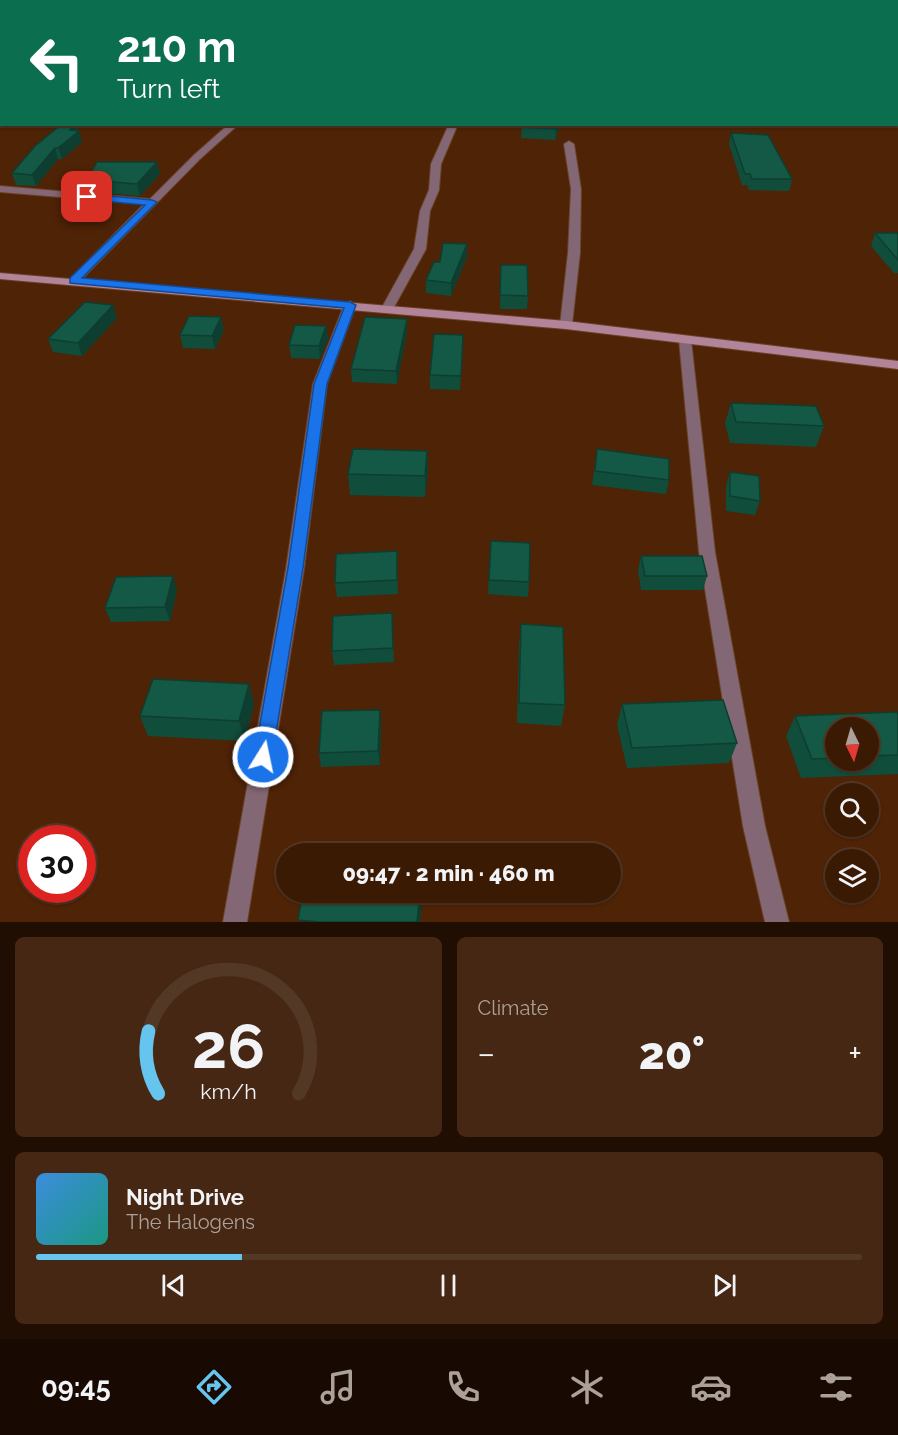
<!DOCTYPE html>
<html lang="en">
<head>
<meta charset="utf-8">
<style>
	:root { --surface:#3b1a04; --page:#462713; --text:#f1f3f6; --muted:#aca19a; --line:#543826; --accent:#65c5ee }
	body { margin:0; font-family:Raleway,sans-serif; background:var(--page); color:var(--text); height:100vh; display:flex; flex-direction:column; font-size:22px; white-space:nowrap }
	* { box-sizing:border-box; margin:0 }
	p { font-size:20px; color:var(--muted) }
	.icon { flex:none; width:33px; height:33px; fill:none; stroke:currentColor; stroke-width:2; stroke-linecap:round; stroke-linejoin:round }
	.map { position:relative; height:922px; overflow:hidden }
	.details { display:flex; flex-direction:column; gap:15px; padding:15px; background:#200e02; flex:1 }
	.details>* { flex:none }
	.hud { position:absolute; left:0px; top:0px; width:898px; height:126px; box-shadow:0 2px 4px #0004,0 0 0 2px var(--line); background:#0b6e4f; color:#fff; overflow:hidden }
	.needle { width:39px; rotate:175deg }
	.controls { position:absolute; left:825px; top:717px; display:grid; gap:12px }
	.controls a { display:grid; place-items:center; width:54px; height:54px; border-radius:50%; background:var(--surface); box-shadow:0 2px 4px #0004,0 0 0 2px var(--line); font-size:30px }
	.speed { position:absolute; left:18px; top:825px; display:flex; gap:12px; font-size:30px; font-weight:700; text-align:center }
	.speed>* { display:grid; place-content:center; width:78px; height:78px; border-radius:50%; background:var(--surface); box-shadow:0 2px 4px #0004,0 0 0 2px var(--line); line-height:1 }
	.speed .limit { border:9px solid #d22; background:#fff; color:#111 }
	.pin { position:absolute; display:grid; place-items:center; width:51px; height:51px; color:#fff; margin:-26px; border-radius:12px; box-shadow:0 3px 9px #0006 }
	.me { position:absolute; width:66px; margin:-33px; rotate:10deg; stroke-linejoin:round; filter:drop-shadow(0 0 4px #0008) }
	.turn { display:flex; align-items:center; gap:21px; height:126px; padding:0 18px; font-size:27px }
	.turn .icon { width:78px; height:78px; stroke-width:2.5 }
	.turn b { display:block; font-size:42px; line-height:51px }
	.big { font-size:45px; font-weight:800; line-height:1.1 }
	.details .tile { flex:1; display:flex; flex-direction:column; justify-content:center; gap:9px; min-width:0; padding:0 21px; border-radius:9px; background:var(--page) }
	.details .dial { align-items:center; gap:0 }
	.dial svg { height:156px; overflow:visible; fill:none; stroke:var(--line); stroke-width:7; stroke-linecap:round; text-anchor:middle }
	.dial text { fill:var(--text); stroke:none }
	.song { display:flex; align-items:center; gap:18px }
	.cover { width:72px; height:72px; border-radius:9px; background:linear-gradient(135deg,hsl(210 70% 55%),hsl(170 70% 35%)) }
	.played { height:6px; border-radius:3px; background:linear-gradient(90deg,var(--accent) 25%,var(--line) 25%) }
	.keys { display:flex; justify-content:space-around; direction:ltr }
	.heat { display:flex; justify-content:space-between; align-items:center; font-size:33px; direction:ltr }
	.details .tiles { flex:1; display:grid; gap:15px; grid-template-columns:1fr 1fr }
	.tile:last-child { grid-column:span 2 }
	.trip { position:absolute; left:276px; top:843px; width:345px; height:60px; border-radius:30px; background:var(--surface); box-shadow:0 2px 4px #0004,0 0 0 2px var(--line); font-weight:800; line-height:60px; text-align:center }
	.dock { display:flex; height:96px; justify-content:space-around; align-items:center; background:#180a02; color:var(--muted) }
	.dock .icon { width:42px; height:42px }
	.dock .active { color:var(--accent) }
	.dock b { font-size:27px; color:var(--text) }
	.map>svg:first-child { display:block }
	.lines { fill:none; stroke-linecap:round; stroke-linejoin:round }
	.street-casing { stroke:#6b4126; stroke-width:2 }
	.secondary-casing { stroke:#6b4126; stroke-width:2 }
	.street { fill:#846774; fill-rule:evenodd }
	.secondary { fill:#b2849a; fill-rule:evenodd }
	.wall { fill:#114d3b; fill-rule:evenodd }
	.shaded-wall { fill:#0e3e30 }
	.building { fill:#145945; stroke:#0e3e30; stroke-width:1.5 }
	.route { fill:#1a73e8; stroke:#114b97; stroke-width:1.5 }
</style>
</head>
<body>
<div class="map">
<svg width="898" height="922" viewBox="0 0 898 922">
	<rect width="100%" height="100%" fill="#4f2306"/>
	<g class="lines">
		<defs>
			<path id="street" d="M167,0h7l-8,2z
				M358,0h6l-7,2z
				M458,0h6l-7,2z
				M538,0h6v2h-6z
				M625,0h6v2h-6z
				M796,0h6l1,2h-6z
				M885,0h6l1,2h-6z
				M0,4h2v4h-2z
				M897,21h1v6h-1z
				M0,50h2l-2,6z
				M897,51h1v4h-1z
				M229,124h10l-39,35 -122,124 -4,1 -6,-3 76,-77 -144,-12v-6l150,13 44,-44z
				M449,124h9l-17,40 -2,26 -9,21 -4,38 -33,60 -6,4 -4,-1 -2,-3 33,-60 6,-38 9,-21 2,-26z
				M569,141l5,3 7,45 -1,64 -8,72 -6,4 -6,-4 8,-72 3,-64 -7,-45z
				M350,301l6,4 -29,79 -23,185 -57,353h-24l63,-353 27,-185 31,-79z
				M685,336l6,4 24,212 50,274 24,96h-24l-22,-96 -44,-274 -20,-212z"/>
			<path id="secondary" d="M0,273l566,48 332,40v8l-332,-40 -566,-50z"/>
		</defs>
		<use href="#street" class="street-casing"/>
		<use href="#secondary" class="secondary-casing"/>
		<use href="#street" class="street"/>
		<use href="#secondary" class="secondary"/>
	</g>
	<path class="wall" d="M402,0h16v2h-15z
		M0,12h2v33h-2z
		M0,68h2v38h-2z
		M62,124h13l7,18 -20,17h-4l-22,27 -20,-1 -4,-12z
		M522,124h38l-5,16 -34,-2z
		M731,133l61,46 -3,12 -40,-1 -2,-5h-5l-13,-41z
		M160,174l-20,22 -50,-4 -3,-12z
		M875,233h23v40h-4l-23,-27z
		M467,244v13l-16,39 -25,-3v-13l14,-18z
		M501,265l27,31 -1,13h-27z
		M117,318l-35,38 -29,-4 -5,-13z
		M326,326l2,13 -8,20 -29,-1 -2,-13z
		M224,330l-9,19 -32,-1 -3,-13z
		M407,331l-10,53 -45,-2 -1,-13z
		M463,335l-3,55 -30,-1v-14z
		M731,403l93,23 -8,21 -86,-4 -5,-20z
		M597,449l72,31 -3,14 -74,-9z
		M427,451l1,21 -3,25 -75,-2 -2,-21z
		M730,472l30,29 -5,14 -29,-4v-25z
		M491,541l38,41 -1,15 -40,-3z
		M397,551l1,43 -61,3 -2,-14z
		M641,556l66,20 -4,14h-62l-3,-20z
		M177,590l-7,31 -59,1 -6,-14z
		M392,613l2,49 -60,3 -2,-14z
		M521,624l44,81 -4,21 -44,-3 2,-78z
		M249,684l5,20 -9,37 -97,-5 -8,-20z
		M622,704l115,39 -8,20 -102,5 -10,-43z
		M898,714v60l-97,4 -15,-42 9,-20zM836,728h32v32h-32z
		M381,723l-1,42 -59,2 -2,-14z"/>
	<path class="shaded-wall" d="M2,0h16l-2,2h-14z
		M153,0h13l-2,2h-13z
		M74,124l3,8 2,-1 3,11 -20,17 -4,-11z
		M557,124h3l-5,16 1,-11z
		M55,148l3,11 -22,27 -4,-11z
		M157,162l3,12 -20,22 -3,-12z
		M467,244v13l-16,39v-13z
		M113,305l4,13 -35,38 -4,-13z
		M221,317l3,13 -9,19 -3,-13z
		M407,319v12l-10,53 -1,-13z
		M326,326l2,13 -8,20 -1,-13z
		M427,451l1,21 -3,25v-21z
		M173,576l4,14 -7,31 -5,-14z
		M249,684l5,20 -9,37 -6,-20z
		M380,710l1,13 -1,42 -2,-14z
		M420,892h3l-3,30h-3z"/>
	<path class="building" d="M119,0h34l-2,2h-35z
		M223,0h97l-1,2h-99z
		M0,12h2v24h-2z
		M0,68h2v28h-2z
		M62,124h12l-4,6 9,1 -21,17h-3l-23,27 -20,-2 23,-27z
		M522,124h35l-1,5 -35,-2z
		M731,133l37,2 24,44h-40l-2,-5h-5z
		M97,162h60l-20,22 -50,-4z
		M875,233h23v27z
		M443,243l24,1 -16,39 -25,-3 8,-18h6z
		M501,265h26l1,31 -28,-1z
		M85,302l28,3 -35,38 -30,-4z
		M189,316l32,1 -9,19 -32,-1z
		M365,317l42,2 -11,52 -45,-2z
		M295,325l31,1 -7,20 -30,-1z
		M434,334l29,1 -2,41 -31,-1z
		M731,403l85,3 8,20 -88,-4z
		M353,449l74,2 -2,25 -77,-2z
		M597,449l72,10v21l-74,-9z
		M730,472l29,4 1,25 -30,-5z
		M491,541l39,2 -1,39 -40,-2z
		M397,551v29l-62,3 1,-29z
		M641,556h61l5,20h-62z
		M173,576l-8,31 -60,1 11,-31z
		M392,613l1,35 -61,3 1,-35z
		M521,624l42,3 2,78 -46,-2z
		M153,679l96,5 -10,37 -99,-5z
		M723,700l14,43 -105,5 -10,-44z
		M380,710l-2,41 -59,2 3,-42z
		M897,712l1,2v41l-30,1v-28h-32v30l-24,1 -17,-43z
		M303,892h117l-3,30h-97l-22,-2z"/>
	<path class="route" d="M87,194l65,6 5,2 -75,76 268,24 6,3 -29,79 -24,184 -31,189 -2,6 -7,3 -7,-3 -2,-6 34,-189 26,-184 30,-76 -274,-25v-5l75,-73 -61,-6v-4z"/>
</svg>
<div class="controls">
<a><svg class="needle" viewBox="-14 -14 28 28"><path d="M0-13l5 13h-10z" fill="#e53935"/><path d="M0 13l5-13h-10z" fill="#aca19a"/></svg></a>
<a><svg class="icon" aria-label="search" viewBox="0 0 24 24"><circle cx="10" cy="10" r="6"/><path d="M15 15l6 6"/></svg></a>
<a><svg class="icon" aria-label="layers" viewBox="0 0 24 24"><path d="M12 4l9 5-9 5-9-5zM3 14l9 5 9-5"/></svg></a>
</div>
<div class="speed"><div class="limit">30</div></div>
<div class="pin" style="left:87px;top:197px;background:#d93025"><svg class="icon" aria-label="arrive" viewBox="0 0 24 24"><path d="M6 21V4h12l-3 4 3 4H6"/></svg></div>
<svg class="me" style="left:263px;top:757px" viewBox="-20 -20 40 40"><circle r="17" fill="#1a73e8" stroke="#fff" stroke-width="3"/><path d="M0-11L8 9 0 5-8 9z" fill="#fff"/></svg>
<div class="trip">09:47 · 2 min · 460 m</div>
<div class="hud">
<div class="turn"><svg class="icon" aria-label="left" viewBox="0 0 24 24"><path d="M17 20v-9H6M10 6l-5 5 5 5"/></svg><div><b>210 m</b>Turn left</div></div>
</div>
</div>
<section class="details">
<div class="tiles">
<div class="tile dial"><svg viewBox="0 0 100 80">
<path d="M14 69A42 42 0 1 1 86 69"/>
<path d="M14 69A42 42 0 0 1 9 37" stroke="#65c5ee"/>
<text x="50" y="56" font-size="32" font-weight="700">26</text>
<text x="50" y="72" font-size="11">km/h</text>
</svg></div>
<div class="tile"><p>Climate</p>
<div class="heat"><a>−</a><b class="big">20°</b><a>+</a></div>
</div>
<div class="tile">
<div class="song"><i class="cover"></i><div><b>Night Drive</b><p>The Halogens</p></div></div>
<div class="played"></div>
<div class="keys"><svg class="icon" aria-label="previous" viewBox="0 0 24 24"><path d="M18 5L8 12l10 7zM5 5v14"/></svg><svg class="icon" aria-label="pause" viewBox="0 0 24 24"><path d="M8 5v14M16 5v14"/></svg><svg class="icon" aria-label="next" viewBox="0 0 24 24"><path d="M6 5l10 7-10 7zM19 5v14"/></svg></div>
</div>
</div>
</section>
<nav class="dock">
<b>09:45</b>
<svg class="icon active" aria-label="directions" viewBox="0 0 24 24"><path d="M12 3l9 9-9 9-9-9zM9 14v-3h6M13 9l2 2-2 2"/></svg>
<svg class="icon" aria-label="music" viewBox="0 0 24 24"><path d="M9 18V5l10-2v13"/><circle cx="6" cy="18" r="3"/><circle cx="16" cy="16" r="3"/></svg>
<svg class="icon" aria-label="phone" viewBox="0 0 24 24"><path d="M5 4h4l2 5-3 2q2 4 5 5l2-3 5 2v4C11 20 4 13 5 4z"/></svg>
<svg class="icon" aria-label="climate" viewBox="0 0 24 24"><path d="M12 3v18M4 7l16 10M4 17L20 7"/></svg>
<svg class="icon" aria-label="car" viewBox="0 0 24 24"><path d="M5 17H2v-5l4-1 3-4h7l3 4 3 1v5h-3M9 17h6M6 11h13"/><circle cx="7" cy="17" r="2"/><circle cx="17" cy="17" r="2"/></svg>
<svg class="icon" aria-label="filters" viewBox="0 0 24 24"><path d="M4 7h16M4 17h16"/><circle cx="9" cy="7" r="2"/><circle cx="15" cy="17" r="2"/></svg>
</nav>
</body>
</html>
